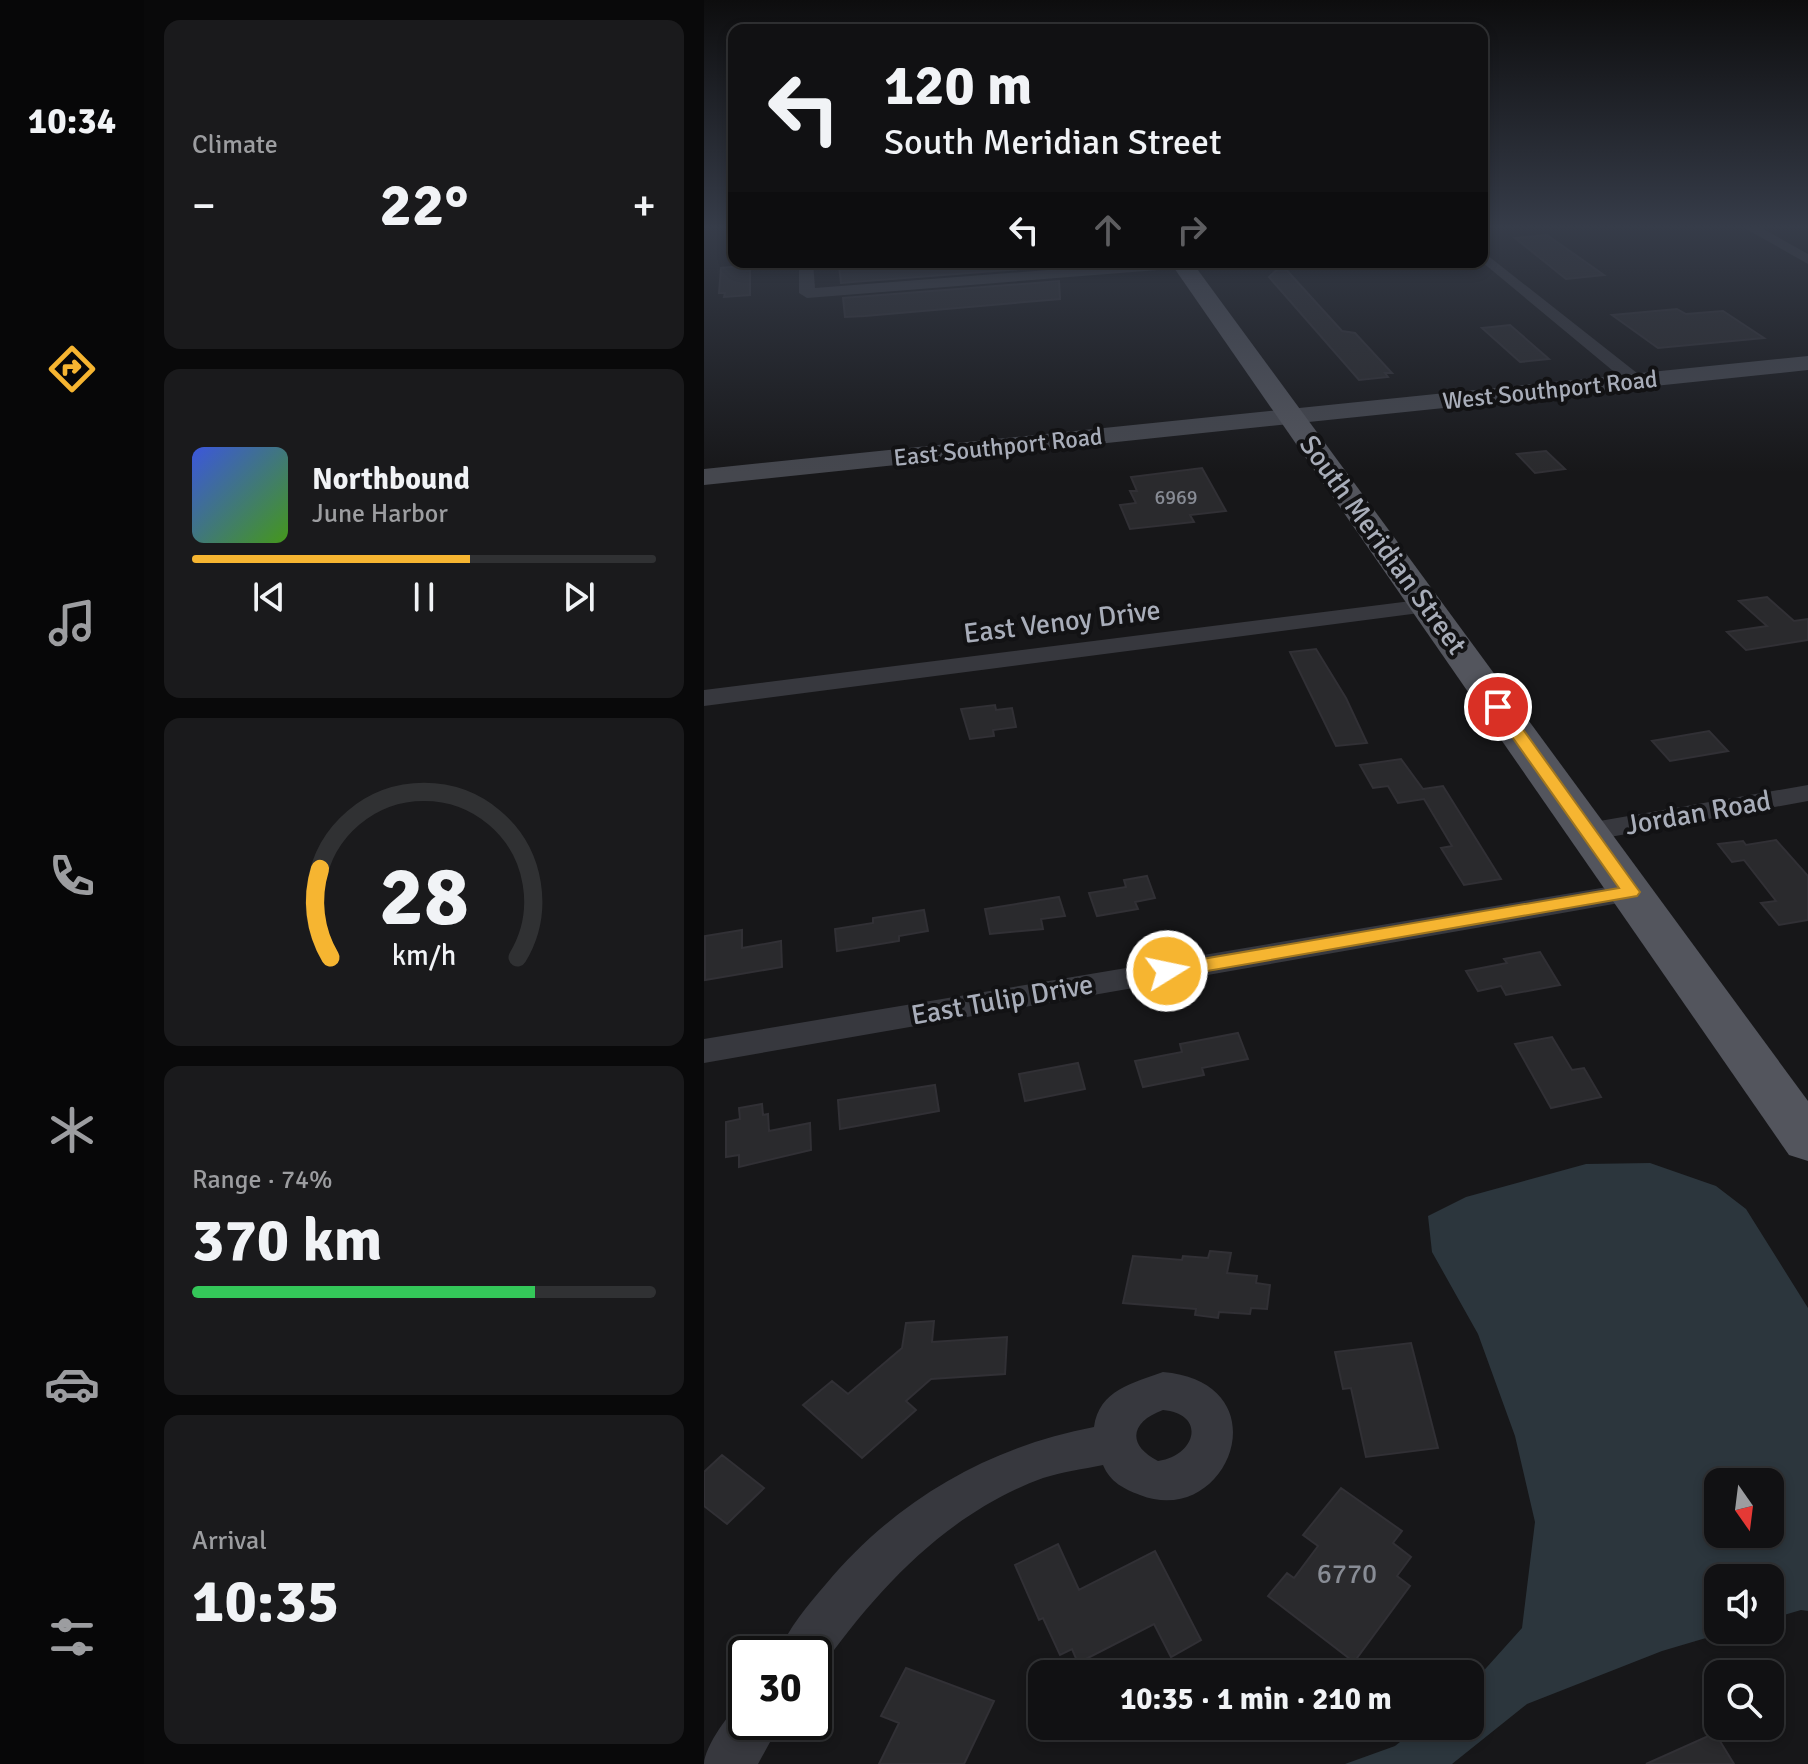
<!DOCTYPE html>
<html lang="en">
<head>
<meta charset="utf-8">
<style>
	:root { --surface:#111113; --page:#1a1a1c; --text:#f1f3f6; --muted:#9c9da0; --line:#303133; --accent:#f6b531 }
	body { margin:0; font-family:Signika,sans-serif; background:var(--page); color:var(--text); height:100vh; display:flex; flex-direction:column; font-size:30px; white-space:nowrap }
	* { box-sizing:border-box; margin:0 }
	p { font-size:26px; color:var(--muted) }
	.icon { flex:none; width:44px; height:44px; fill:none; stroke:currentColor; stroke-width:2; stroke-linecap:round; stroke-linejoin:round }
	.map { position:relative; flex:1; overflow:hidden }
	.drawer { display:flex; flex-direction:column; gap:20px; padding:20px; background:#09090a; width:560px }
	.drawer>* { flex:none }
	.guide { position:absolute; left:24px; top:24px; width:760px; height:244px; border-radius:16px; box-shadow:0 4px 12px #0003,0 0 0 2px var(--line); background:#111113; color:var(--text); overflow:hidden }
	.needle { width:52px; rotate:166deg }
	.tools { position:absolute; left:1000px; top:1468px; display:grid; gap:16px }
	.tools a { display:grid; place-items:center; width:80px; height:80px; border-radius:16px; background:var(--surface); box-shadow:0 4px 12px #0003,0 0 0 2px var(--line); font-size:40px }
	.speed { position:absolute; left:24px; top:1636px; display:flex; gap:16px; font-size:40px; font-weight:700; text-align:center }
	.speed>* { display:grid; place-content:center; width:104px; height:104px; border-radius:50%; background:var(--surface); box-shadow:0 4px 12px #0003,0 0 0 2px var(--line); line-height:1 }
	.speed .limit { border:4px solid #111; border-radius:12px; background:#fff; color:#111 }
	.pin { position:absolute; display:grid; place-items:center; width:68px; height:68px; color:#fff; margin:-34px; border:4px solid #fff; border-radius:50%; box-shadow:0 2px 8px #0007 }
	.me { position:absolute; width:88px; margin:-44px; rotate:80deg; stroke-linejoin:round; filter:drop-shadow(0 0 6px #0008) }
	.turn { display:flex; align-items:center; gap:28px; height:168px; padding:0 24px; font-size:36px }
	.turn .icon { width:104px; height:104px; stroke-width:2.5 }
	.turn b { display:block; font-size:56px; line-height:68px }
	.lanes { display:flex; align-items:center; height:76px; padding:0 24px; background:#0003; justify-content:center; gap:40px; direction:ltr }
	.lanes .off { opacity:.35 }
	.big { font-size:60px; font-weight:700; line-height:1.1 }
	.drawer .widget { flex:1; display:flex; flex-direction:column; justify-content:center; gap:12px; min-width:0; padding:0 28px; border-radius:16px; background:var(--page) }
	.drawer .dial { align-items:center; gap:0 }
	.dial svg { height:208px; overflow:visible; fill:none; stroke:var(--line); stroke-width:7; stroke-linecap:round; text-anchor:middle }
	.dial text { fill:var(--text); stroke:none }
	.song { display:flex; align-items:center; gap:24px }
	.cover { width:96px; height:96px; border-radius:12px; background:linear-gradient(135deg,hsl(230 70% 55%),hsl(100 70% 35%)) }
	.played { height:8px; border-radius:4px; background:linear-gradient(90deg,var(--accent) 60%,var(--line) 60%) }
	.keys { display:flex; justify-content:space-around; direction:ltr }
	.heat { display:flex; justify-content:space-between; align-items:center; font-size:44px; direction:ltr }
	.charge { height:12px; border-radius:6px; background:linear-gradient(90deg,#34c759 74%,var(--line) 0) }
	.trip { position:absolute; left:324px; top:1660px; width:456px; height:80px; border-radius:16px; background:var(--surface); box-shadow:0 4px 12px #0003,0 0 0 2px var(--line); font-weight:700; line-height:80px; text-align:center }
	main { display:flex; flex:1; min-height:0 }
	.dock { display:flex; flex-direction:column; width:144px; justify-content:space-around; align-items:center; background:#070708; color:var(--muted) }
	.dock .icon { width:56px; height:56px }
	.dock .on { color:var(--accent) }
	.dock b { font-size:36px; color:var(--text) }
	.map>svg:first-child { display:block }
	.water { fill:#2c363d; fill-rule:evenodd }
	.building { fill:#2a2a2d; stroke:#313035; stroke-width:2 }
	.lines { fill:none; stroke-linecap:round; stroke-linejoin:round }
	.street { fill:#37383e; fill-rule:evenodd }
	.secondary { fill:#45474e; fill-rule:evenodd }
	.primary { fill:#53555d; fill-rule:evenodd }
	.route { fill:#f6b531; stroke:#a07620; stroke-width:2 }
	.labels { text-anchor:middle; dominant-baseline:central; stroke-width:8; stroke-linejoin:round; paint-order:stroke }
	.far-number-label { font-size:20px; fill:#888c95 }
	.far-street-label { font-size:24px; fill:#a8adb9; stroke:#121214 }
	.street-label { font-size:28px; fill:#a8adb9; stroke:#121214 }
	.near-number-label { font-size:28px; fill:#888c95 }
</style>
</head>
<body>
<main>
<nav class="dock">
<b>10:34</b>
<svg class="icon on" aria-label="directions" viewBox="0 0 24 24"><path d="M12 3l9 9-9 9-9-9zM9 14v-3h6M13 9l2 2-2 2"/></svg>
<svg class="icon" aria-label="music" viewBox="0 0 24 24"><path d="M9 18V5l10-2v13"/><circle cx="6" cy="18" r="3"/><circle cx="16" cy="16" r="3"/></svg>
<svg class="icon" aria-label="phone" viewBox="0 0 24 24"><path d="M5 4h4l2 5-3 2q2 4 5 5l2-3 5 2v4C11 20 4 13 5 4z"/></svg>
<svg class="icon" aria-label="climate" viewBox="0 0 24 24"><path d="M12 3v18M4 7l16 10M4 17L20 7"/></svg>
<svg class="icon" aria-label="car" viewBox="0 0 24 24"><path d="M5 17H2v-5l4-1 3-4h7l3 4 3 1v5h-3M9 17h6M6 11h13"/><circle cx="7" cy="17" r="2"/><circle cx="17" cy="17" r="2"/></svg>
<svg class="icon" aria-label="filters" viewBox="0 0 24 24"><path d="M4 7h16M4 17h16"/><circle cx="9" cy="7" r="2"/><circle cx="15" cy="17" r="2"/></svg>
</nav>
<section class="drawer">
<div class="widget"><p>Climate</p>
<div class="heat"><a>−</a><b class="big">22°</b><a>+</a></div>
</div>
<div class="widget">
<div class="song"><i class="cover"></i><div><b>Northbound</b><p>June Harbor</p></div></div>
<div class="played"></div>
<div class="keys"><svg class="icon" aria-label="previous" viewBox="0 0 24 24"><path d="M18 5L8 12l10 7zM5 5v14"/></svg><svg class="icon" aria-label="pause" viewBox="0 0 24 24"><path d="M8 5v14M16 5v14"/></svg><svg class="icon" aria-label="next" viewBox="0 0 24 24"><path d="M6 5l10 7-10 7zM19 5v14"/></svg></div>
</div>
<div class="widget dial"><svg viewBox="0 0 100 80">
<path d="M14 69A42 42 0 1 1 86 69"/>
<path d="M14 69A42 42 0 0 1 10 35" stroke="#f6b531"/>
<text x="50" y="56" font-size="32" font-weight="700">28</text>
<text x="50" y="72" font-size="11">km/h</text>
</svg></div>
<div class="widget"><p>Range · 74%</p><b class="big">370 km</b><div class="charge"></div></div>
<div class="widget"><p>Arrival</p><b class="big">10:35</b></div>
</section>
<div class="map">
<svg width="1104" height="1764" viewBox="0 0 1104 1764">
	<rect width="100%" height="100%" fill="#171719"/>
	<path class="water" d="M946,1163l66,23 30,23 62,99v303l-7,-1 -31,9v-41h-52v52h15l-71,21 -135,53 -75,60h-107l50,-18 25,-20h50v-40l52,-58 13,-106 -20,-86 -37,-102 -46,-82 -4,-36 38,-19 120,-33zM1014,1482h52v52h-52z"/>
	<path class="building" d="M843,235l57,40 -38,4 -51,-41z
		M181,262h173v4l-217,17 -2,-18z
		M46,265v30l-26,2 1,-4h-6l2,-25z
		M578,265l60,66 13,2 37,40h-7l3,4 -29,3 -90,-103z
		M355,281l1,18 -195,17 -20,1 -2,-19z
		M973,309l9,5 37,-3 41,27 -106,10 -46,-33z
		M806,325l39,34 -29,3 -38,-34z
		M842,451l19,18 -30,4 -18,-19z
		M498,468l24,43 -36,4 4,7 -64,7 -10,-24 16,-2 -6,-12h7l-6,-14z
		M1063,597l27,24 14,-2v21l-62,10 -19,-18 40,-6 -28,-25z
		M612,649l30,49 21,45 -31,3 -46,-94z
		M291,705l1,5 16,-2 4,19 -23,3 1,6 -24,3 -9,-30z
		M1005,731l19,20 -58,10 -18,-20z
		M697,759l22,30 20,-3 58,93 -37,6 -23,-37 11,-2 -28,-47 -26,4 -10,-17 -15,2 -13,-23z
		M1072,840l32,36v44l-29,5 -18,-22 15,-2 -32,-41 -12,2 -14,-18 25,-3 3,4z
		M443,876l8,22 -20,4 3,7 -41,7 -8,-23 37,-6 -2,-7z
		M355,897l6,19 -24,3 2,10 -53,5 -5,-25z
		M220,910l4,21 -29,5v5l-62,10 -2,-22 38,-6v-5z
		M38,930v18l39,-7 1,26 -77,13v-44z
		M836,952l20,33 -54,10 -5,-9 -23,5 -12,-20 41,-8 -3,-4z
		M534,1033l10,26 -46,9 2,7 -61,12 -8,-26 47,-9 -2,-8z
		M848,1037l20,33 12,-2 17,29 -50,11 -36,-64z
		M374,1063l7,26 -60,12 -6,-27z
		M231,1085l4,26 -99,18 -2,-29z
		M58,1104l1,11 5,-1 1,17 41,-8 1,27 -72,17v-12l-13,2v-35l14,-3 -1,-11z
		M506,1251l21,2 -4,20 30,3 -1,7 14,2 -3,24 -16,-1 -1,6 -31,-2 -1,6 -23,-3 1,-6 -73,-6 10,-47 49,4 1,-4 25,2z
		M230,1321l-2,21 75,-5 -2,37 -74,5 -25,22 10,9 -54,48 -59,-53 29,-24 16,13 54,-46 4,-25z
		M707,1343l27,105 -72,9 -15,-69 -8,1 -8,-37z
		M18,1455l42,33 -37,36 -23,-18v-34z
		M637,1488l61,43 -9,12 18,14 -14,19 13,10 -56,76 -86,-66 19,-23 7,5 24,-32 -15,-11z
		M354,1544l21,46 76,-39 46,89 -30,17 -17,-33 -76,39 -6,-14 -12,6 -17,-37 -4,2 -24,-55z
		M202,1668l88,33 -30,63h-85l20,-41 -18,-7z
		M1011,1733l19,31h-88z"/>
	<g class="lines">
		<path class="street" d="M1037,226h17l50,28v10z
			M778,251l160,126 3,4 -3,4h-12l-148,-123z
			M95,262h14l2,26 336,-26 39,2 -7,4 -376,30 -8,-5z
			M723,599l8,2 4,5 -4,5 -731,95v-16z
			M1104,785v16l-220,40 -10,-3 -4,-6 4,-6 10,-3z
			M927,883l11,2 4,7 -4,7 -938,164v-24z
			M459,1372c122,11 65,158 -23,123 -16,-6 -30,-13 -37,-30 -20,4 -41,7 -60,13 -96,35 -167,112 -224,193l-5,3v-20h-36c11,-27 29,-48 48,-70 69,-83 162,-137 268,-157 5,-37 39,-44 69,-55zM459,1410c44,4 33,46 -5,51 -33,-17 -26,-40 5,-51z
			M42,1701v21h35l-23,42h-54c0,-16 27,-57 42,-63z"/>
		<path class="secondary" d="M1104,356v14l-1104,115v-16z"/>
		<path class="primary" d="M466,262h22l616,839v60l-19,-6z"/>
	</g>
	<linearGradient id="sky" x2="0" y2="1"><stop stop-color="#0d0d0e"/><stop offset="0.48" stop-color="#363c49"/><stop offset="1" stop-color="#363c49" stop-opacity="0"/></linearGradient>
	<rect width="1104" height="473" fill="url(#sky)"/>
	<path class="route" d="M794,702l6,1 133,185 3,4 -3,4 -470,82 -7,-2 -2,-5 2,-4 7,-2 452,-77 -128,-181z"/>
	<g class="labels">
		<g class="far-number-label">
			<text x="472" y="497">6969</text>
		</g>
		<g class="far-street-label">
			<text transform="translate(846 390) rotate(-6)">West Southport Road</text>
			<text transform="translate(294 447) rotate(-6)">East Southport Road</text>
		</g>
		<g class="street-label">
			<text transform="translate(679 545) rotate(54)">South Meridian Street</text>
			<text transform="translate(358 622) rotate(-7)">East Venoy Drive</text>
			<text transform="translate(994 813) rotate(-10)">Jordan Road</text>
			<text transform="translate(298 1000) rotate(-10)">East Tulip Drive</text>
		</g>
		<g class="near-number-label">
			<text x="643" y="1574">6770</text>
		</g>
	</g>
</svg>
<div class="tools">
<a><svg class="needle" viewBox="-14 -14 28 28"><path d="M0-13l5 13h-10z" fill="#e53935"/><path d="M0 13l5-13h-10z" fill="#9c9da0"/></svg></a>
<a><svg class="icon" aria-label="sound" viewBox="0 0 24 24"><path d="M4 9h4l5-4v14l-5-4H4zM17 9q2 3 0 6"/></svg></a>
<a><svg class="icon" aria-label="search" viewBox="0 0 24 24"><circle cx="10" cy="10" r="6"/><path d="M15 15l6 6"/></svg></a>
</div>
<div class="speed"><div class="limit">30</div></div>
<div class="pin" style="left:794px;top:707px;background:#d93025"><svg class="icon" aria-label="arrive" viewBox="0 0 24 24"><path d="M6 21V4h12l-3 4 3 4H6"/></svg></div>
<svg class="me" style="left:463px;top:971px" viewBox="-20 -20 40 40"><circle r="17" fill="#f6b531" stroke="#fff" stroke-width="3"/><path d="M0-11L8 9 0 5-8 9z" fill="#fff"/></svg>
<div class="trip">10:35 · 1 min · 210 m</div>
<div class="guide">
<div class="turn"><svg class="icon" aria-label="left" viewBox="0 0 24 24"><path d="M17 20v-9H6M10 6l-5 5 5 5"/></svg><div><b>120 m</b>South Meridian Street</div></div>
<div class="lanes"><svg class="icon" aria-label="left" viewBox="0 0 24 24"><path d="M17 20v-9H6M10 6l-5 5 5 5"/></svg><svg class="icon off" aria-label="ahead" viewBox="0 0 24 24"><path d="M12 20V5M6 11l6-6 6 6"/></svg><svg class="icon off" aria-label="right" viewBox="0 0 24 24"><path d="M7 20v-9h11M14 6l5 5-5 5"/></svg></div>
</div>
</div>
</main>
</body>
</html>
